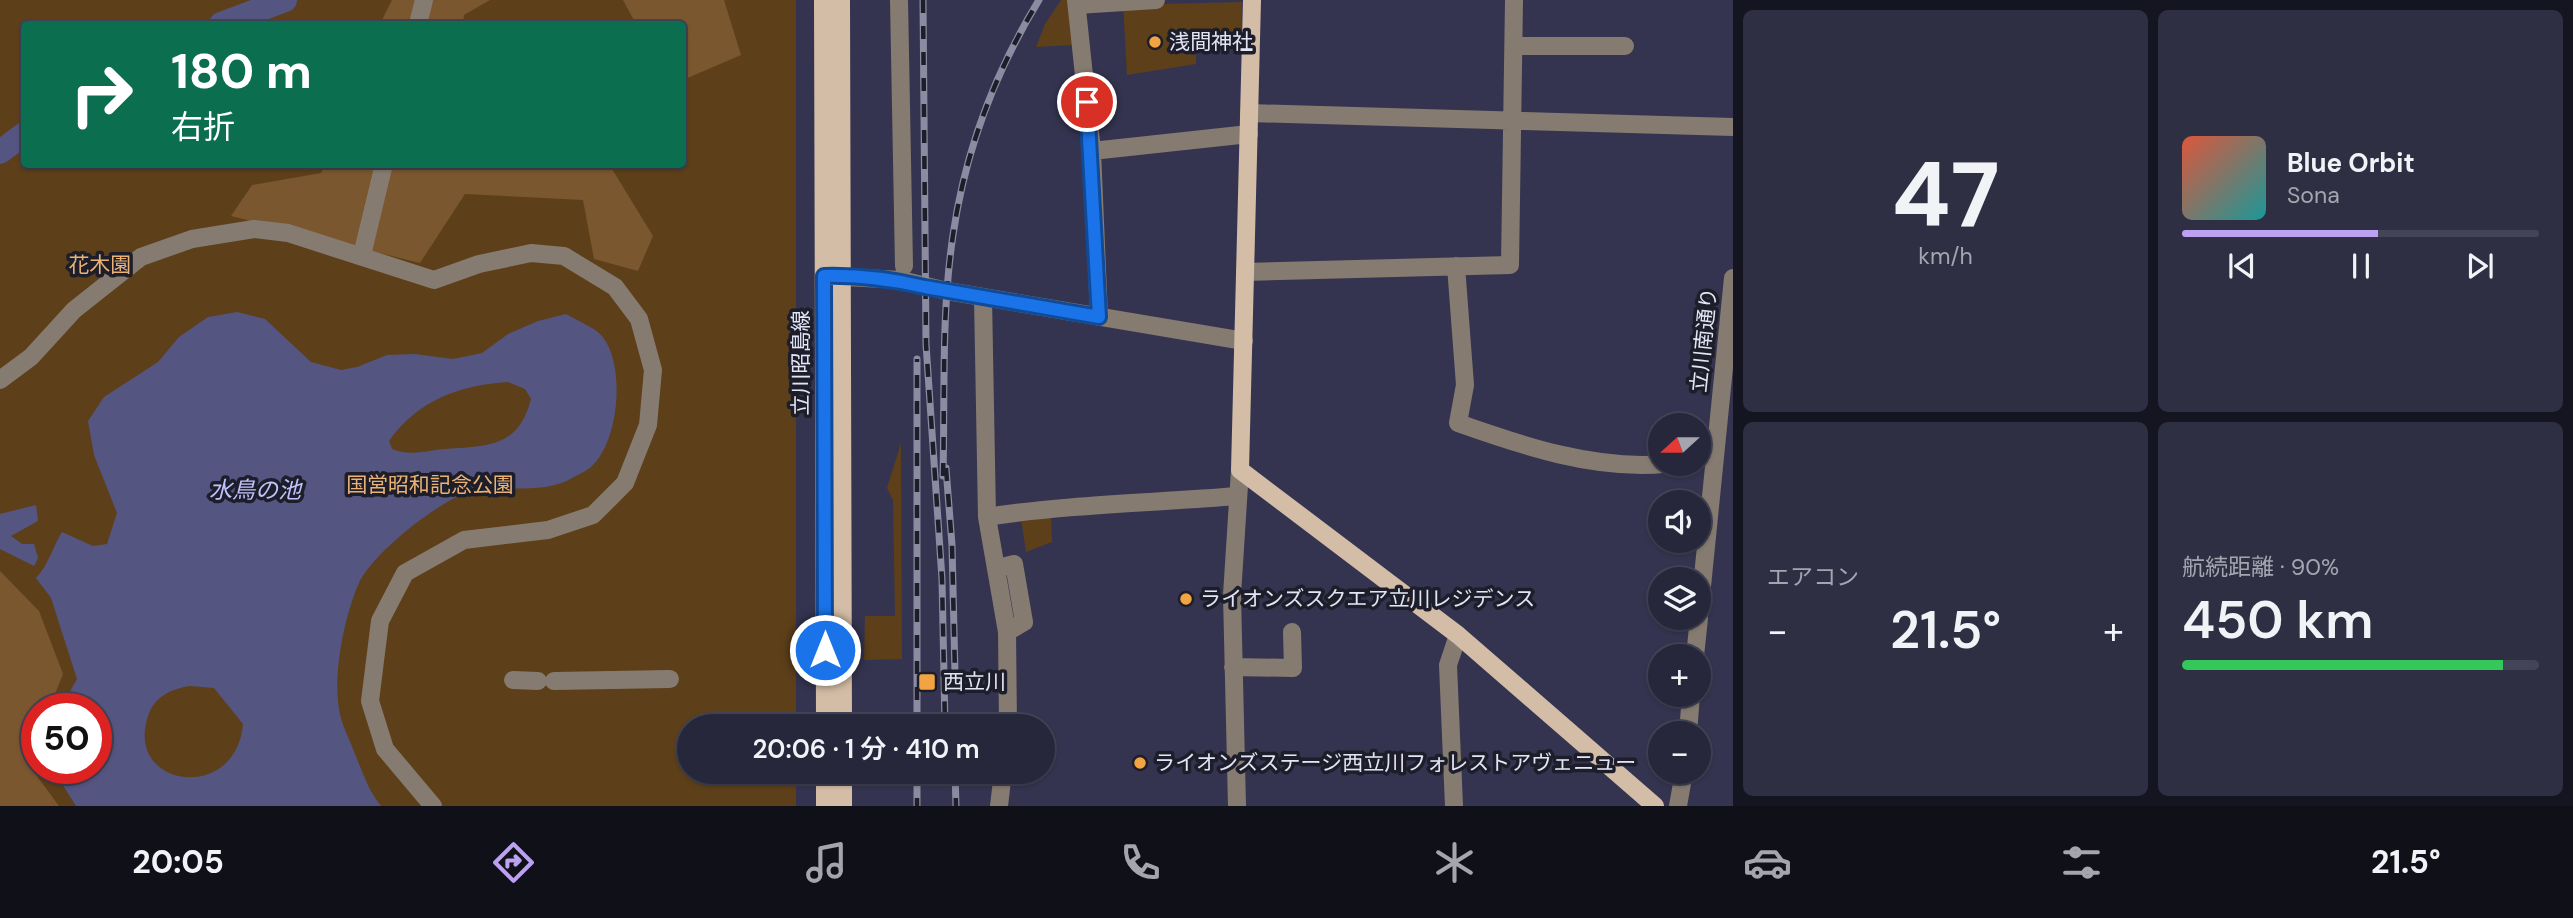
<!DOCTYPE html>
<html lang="ja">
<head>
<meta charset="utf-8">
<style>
	:root { --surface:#27273c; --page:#2f2f43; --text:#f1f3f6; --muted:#a4a5af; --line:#434456; --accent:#bca0f2 }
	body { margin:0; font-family:"DM Sans","Noto Sans JP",sans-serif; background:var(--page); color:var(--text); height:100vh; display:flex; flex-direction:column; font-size:26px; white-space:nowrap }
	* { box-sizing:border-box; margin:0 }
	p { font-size:23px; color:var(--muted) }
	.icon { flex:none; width:38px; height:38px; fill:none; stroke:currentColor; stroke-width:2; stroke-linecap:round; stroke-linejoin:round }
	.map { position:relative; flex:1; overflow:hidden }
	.details { display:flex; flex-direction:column; gap:10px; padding:10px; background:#151521; width:840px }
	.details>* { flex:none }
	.banner { position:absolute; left:21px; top:21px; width:665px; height:147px; border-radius:7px; box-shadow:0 2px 5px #0004,0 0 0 2px var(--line); background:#0b6e4f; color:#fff; overflow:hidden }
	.needle { width:46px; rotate:249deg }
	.tools { position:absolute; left:1648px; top:413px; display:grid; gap:14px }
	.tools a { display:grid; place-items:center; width:63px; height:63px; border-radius:50%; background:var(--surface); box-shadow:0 2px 5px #0004,0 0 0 2px var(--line); font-size:35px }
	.speed { position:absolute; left:21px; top:693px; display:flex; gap:14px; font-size:35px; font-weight:700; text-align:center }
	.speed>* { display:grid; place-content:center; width:91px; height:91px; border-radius:50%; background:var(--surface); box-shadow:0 2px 5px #0004,0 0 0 2px var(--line); line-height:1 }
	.speed .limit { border:10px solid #d22; background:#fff; color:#111 }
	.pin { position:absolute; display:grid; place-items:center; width:60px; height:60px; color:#fff; margin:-30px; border:4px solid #fff; border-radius:50%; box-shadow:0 2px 7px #0007 }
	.me { position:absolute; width:77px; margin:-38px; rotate:0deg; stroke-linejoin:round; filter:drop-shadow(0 0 5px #0008) }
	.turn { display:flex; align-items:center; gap:24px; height:147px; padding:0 35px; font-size:32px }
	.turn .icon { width:91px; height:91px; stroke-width:2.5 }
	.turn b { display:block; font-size:49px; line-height:60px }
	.big { font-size:52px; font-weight:600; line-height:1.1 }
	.details .card { flex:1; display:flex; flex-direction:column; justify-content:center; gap:10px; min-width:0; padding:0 24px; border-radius:10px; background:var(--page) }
	.details .dial { align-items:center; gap:0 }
	.dial b { font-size:91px; line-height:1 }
	.song { display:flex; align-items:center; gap:21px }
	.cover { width:84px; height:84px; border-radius:10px; background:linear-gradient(135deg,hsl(10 70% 55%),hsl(180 70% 35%)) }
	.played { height:7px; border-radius:4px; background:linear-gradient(90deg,var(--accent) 55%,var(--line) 55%) }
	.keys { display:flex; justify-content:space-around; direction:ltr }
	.heat { display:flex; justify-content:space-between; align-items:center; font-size:38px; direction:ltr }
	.charge { height:10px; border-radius:5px; background:linear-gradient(90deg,#34c759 90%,var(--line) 0) }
	.details .tiles { flex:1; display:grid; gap:10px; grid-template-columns:repeat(2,1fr) }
	.trip { position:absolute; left:677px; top:714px; width:378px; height:70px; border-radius:35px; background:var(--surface); box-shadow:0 2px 5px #0004,0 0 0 2px var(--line); font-weight:600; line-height:70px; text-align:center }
	.menu { display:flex; height:112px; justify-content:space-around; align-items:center; background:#101018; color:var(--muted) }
	.menu .icon { width:49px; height:49px }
	.menu .on { color:var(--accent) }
	.menu b { font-size:32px; color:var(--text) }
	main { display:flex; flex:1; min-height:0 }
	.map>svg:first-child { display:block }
	.green { fill:#5d3f1a; fill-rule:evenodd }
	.forest { fill:#7a572f }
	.water { fill:#555582; fill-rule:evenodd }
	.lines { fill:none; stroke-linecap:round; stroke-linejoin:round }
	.river { stroke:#555582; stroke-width:24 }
	.minor { stroke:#867b70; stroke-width:18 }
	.major { stroke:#d4bda6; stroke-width:18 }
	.rail-casing { stroke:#8b8ca2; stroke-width:7 }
	.rail { stroke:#1d1e2a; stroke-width:4.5; stroke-dasharray:13; stroke-linecap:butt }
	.route-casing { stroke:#114b97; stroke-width:18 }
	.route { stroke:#1a73e8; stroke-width:12 }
	.poi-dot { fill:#f3a442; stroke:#1d1e2a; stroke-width:2.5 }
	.labels { text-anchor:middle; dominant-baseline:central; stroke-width:7; stroke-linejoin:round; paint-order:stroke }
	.poi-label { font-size:21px; fill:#e3e5f6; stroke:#1d1e2a; text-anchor:start }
	.park-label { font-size:21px; fill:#eab274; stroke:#1d1e2a }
	.street-label { font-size:21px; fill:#e3e5f6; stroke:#1d1e2a }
	.water-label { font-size:23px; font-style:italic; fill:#bfc2fc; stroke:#1d1e2a }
</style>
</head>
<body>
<main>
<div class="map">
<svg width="1733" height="806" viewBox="0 0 1733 806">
	<rect width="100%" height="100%" fill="#343450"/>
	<path class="green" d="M0,0h796v726h-106v46h106v34h-796zM24,24h658v140h-658zM37,709h59v59h-59z
		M1061,0h7l4,45 -36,2 9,-23z
		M1242,2l-1,41 -45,1v20l-69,11 -4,-70z
		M901,443l1,216 -38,1 1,-44h30l-2,-116 -6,-12z
		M1051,515l1,27 -26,10 -5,-34z"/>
	<path class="forest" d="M392,0h98l-26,15 -1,9h-83z
		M623,0h101l17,55 -58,25 -1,-56h-46z
		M609,164l44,72 -15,35 -44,-12 -11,-59 -118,-6 -45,69 -189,-47 21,-31 69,-12 4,-8z
		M0,571l39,40 24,63 -14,35h-12v32l-9,23 31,42h-59z"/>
	<path class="water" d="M237,312l28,7 46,43 30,8 16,-3 30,-12 28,-1 38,5 29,-6 26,-19 30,-13 28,-7c10,6 28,13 36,22 24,29 17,105 -10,130 -4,4 -12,8 -18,11 -36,22 -82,2 -118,20 -29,15 -85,58 -98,88 -14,34 -25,88 -19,124 2,15 11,31 16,45 8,19 13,36 26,52h-305l-24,-38h44v-59h-36l17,-30 -26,-81 -15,-20c13,-14 16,-30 26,-46l31,14 14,-2 10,-31 -23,-58 -6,-34 16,-24 54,-35 21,-25 29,-20zM508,382l17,7 6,10c-12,48 -43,47 -85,50 -19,1 -35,8 -54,0l-3,-8c29,-41 71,-56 119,-59zM190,686l24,2 29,36c-7,80 -119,64 -95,-8 7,-20 23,-27 42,-30z
		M36,505l2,16 -27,15 11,8h12l4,14 -4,8 -34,-17v-35z"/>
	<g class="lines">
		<path class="river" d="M221,24l64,-24
			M0,152l24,-18"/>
		<path class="minor" d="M899,0l5,266
			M1076,0l16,151 7,166
			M1077,5l79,-5
			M418,24l6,-24
			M1514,46h111
			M1249,113l484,14
			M1092,151l157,-17
			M362,255l22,-91
			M1456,266l9,119 -7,38c65,23 136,47 206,41
			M1245,272l265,-7 4,-265
			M827,276l74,4 46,11 297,50
			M983,297l4,220 20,115 1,94
			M0,380l31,-23 43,-47 67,-53 51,-18 62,-10 34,4 146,47 45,-16 52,-11 33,3 51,31 24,32 14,51 -5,55 -23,58 -32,32 -45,15 -84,10 -59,33 -25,48 -10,80 15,48 48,57
			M987,517c83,-13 167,-14 250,-21
			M998,568l16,-4 10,58 -17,10
			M1699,616l34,-338
			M1695,656l4,-38
			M1233,667l60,1 -1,-36
			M513,680l25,1
			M554,681l116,-2
			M1688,733l3,-38
			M999,806l4,-34
			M1237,806l-5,-211 8,-125
			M1454,806l-6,-141 10,-30
			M1678,806l6,-34"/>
		<path class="major" d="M823,0l2,726
			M841,0l2,726
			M1252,0l-12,470 218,165 197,171
			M825,772v34
			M843,772v34"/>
		<defs>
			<path id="rail" d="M923,0l3,344 16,235 3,147
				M946,468l6,77 3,129
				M943,476c2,-80 -2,-161 10,-241 12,-83 42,-163 86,-235
				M917,726v-367
				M917,772v34
				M955,772l1,34"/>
		</defs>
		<use href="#rail" class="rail-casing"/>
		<use href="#rail" class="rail"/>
	</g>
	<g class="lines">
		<defs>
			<path id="route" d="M825,650l-1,-374c36,-1 66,3 101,11l174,30 -12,-215"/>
		</defs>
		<use href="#route" class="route-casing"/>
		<use href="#route" class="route"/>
	</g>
	<g class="poi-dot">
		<circle cx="1155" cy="42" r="7"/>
		<circle cx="1186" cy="599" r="7"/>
		<rect x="918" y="673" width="18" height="18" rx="3.5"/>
		<circle cx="1140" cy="763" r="7"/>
	</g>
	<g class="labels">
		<g class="poi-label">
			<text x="1169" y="42">浅間神社</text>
			<text x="1200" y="599">ライオンズスクエア立川レジデンス</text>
			<text x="943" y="682">西立川</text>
			<text x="1154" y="763">ライオンズステージ西立川フォレストアヴェニュー</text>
		</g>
		<g class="park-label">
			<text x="100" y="265">花木園</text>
			<text x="430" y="485">国営昭和記念公園</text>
		</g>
		<g class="street-label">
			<text transform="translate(1704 340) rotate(-84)">立川南通り</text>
			<text transform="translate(801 363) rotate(-90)">立川昭島線</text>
		</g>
		<g class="water-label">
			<text x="255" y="490">水鳥の池</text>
		</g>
	</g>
</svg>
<div class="tools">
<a><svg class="needle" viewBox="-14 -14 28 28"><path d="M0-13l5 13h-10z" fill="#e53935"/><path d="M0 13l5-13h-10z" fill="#a4a5af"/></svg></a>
<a><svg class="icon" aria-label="sound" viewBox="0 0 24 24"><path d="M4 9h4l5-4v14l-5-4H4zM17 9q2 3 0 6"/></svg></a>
<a><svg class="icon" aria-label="layers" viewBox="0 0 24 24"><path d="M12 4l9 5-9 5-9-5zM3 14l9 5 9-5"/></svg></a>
<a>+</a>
<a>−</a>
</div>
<div class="speed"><div class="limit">50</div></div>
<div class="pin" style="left:1087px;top:102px;background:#d93025"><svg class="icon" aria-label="arrive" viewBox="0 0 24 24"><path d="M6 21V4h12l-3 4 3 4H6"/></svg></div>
<svg class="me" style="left:825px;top:650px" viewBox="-20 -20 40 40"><circle r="17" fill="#1a73e8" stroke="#fff" stroke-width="3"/><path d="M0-11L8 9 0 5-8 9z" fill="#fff"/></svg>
<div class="trip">20:06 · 1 分 · 410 m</div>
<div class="banner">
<div class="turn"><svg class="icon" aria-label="right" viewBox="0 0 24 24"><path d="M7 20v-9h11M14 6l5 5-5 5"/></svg><div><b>180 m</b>右折</div></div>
</div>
</div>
<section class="details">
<div class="tiles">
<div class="card dial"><b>47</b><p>km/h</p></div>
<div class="card">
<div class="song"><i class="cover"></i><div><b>Blue Orbit</b><p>Sona</p></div></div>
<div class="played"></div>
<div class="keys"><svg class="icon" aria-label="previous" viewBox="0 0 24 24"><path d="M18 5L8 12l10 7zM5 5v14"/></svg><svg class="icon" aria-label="pause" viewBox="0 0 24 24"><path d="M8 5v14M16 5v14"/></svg><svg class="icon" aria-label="next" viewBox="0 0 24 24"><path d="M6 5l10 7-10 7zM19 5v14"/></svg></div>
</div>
<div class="card"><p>エアコン</p>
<div class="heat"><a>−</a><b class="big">21.5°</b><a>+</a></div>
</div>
<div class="card"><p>航続距離 · 90%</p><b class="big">450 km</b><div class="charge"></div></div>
</div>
</section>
</main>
<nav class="menu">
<b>20:05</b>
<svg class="icon on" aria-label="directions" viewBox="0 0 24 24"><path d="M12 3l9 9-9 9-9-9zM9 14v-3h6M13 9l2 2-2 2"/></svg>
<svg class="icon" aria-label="music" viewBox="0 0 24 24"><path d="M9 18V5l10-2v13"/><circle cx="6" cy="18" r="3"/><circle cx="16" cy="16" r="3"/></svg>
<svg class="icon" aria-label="phone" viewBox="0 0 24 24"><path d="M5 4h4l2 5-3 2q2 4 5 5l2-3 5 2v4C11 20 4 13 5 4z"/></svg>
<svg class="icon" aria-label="climate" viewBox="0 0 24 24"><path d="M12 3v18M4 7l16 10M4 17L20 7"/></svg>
<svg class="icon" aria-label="car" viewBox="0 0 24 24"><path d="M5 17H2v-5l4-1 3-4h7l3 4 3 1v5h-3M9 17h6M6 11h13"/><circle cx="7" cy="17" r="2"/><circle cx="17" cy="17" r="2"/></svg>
<svg class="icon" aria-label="filters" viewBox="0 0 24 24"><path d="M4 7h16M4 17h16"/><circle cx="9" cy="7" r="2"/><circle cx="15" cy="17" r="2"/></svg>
<b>21.5°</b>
</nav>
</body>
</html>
